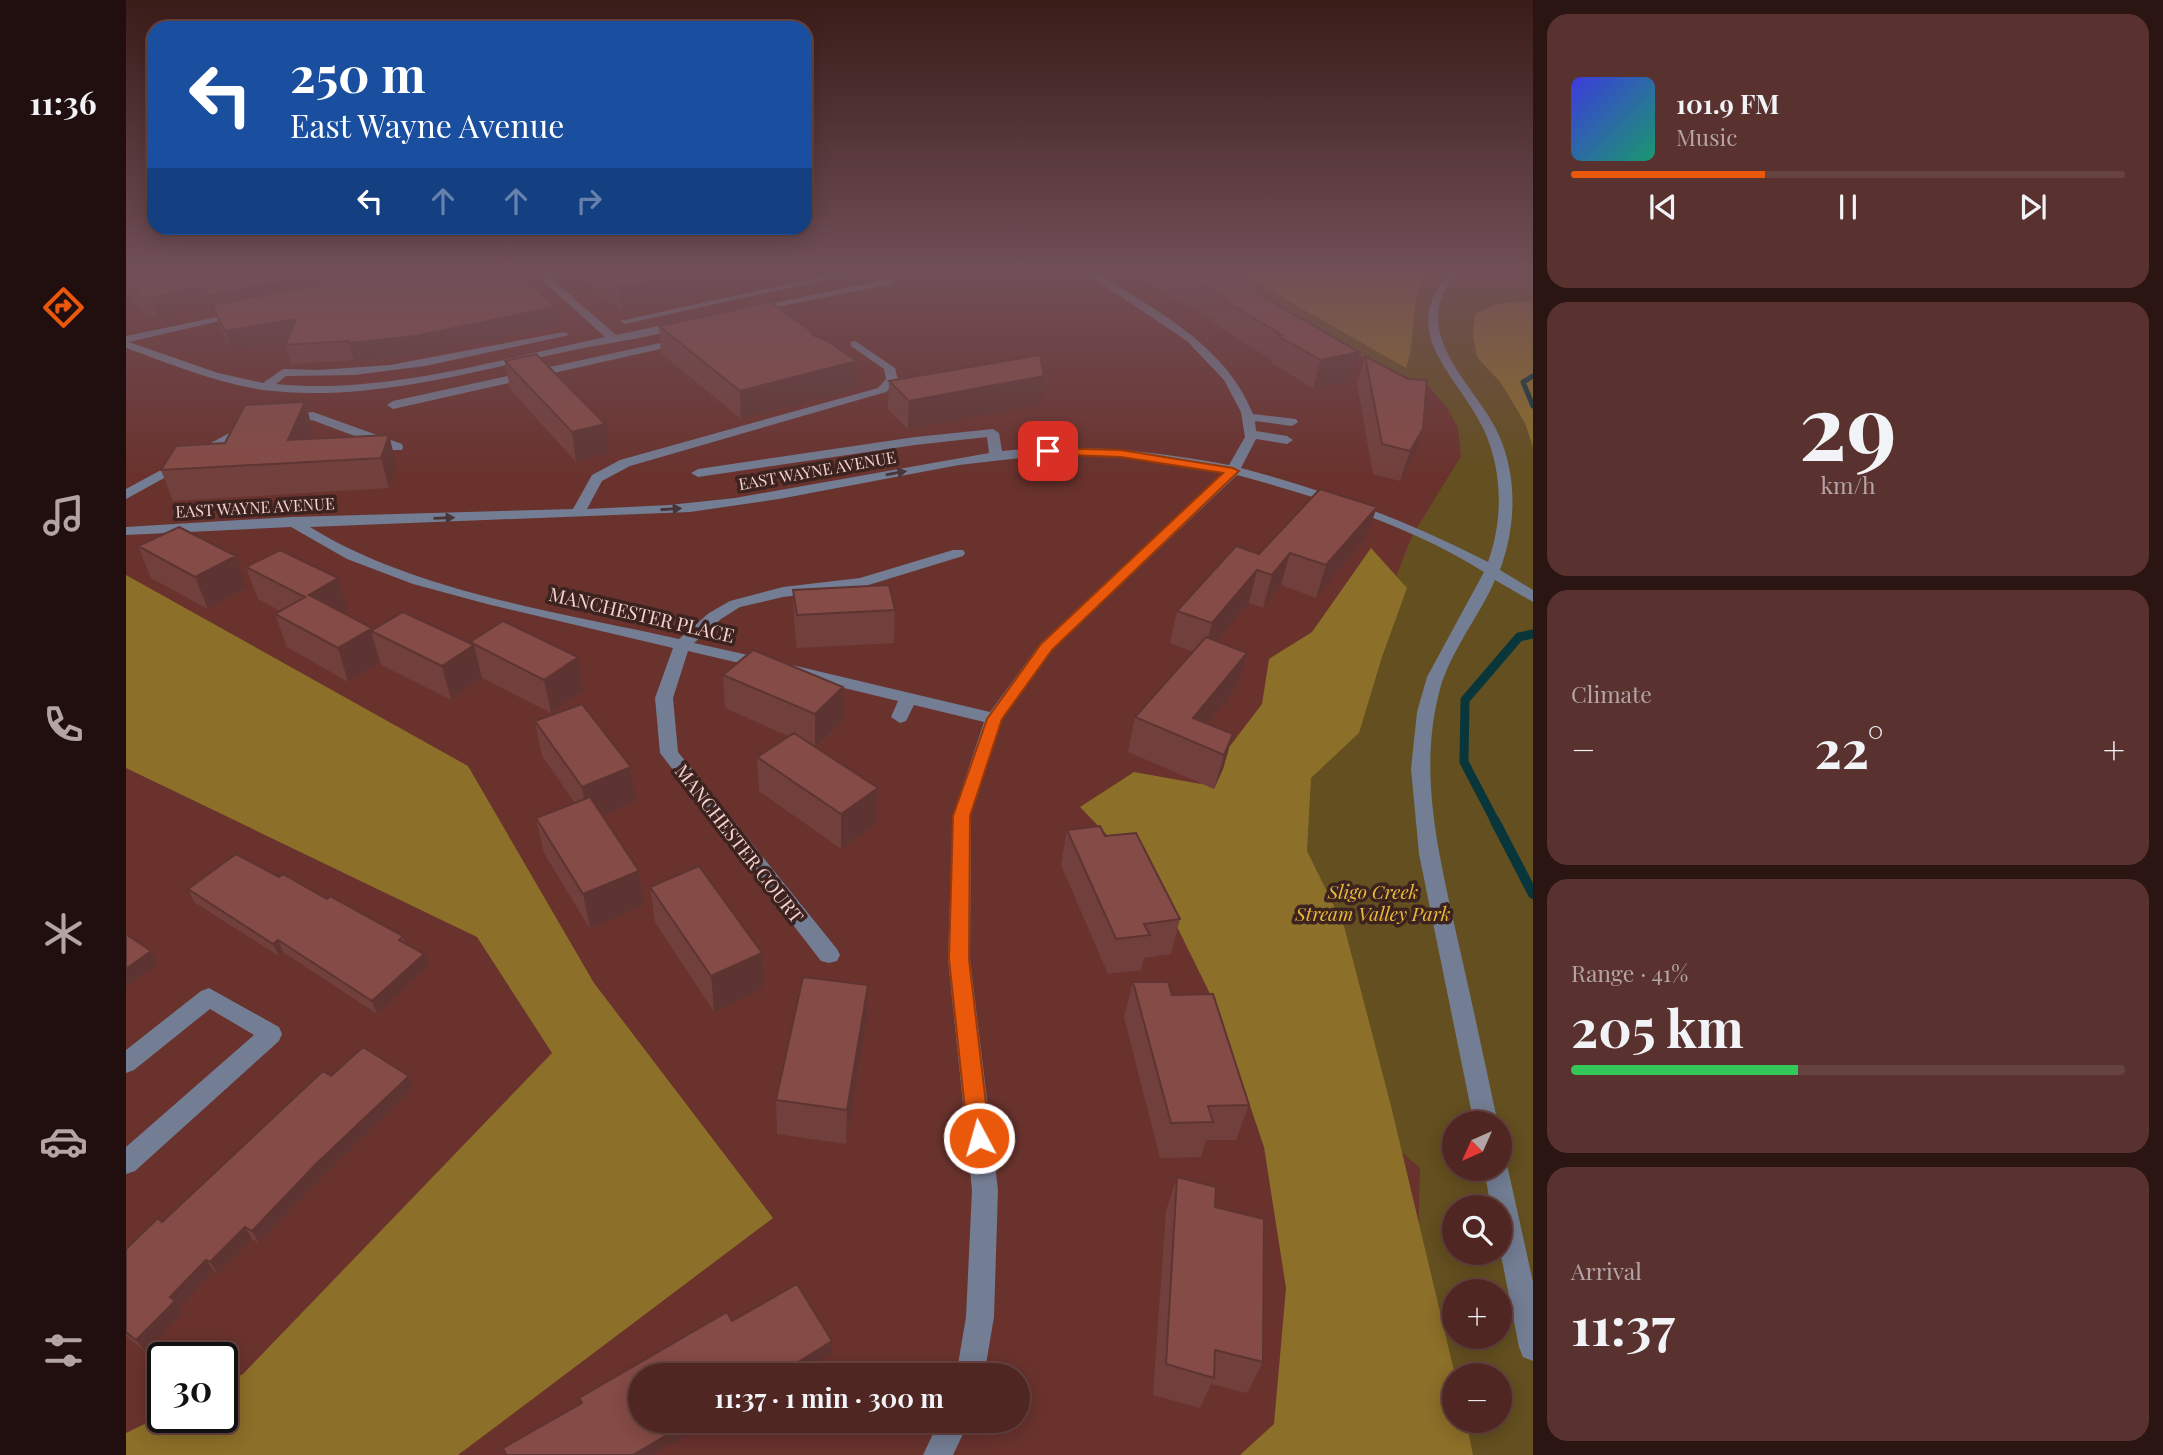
<!DOCTYPE html>
<html lang="en">
<head>
<meta charset="utf-8">
<style>
	:root { --surface:#4f2622; --page:#59322f; --text:#f1f3f6; --muted:#b3a5a5; --line:#664340; --accent:#ea580c }
	body { margin:0; font-family:"Playfair Display",serif; background:var(--page); color:var(--text); height:100vh; display:flex; flex-direction:column; font-size:26px; white-space:nowrap }
	* { box-sizing:border-box; margin:0 }
	p { font-size:23px; color:var(--muted) }
	.icon { flex:none; width:38px; height:38px; fill:none; stroke:currentColor; stroke-width:2; stroke-linecap:round; stroke-linejoin:round }
	.map { position:relative; flex:1; overflow:hidden }
	.sheet { display:flex; flex-direction:column; gap:14px; padding:14px; background:#2b1513; width:630px }
	.sheet>* { flex:none }
	.hud { position:absolute; left:21px; top:21px; width:665px; height:214px; border-radius:21px; box-shadow:0 4px 18px #0003,0 0 0 2px var(--line); background:#1a4fa0; color:#fff; overflow:hidden }
	.needle { width:46px; rotate:225deg }
	.fabs { position:absolute; left:1316px; top:1111px; display:grid; gap:14px }
	.fabs a { display:grid; place-items:center; width:70px; height:70px; border-radius:50%; background:var(--surface); box-shadow:0 4px 18px #0003,0 0 0 2px var(--line); font-size:35px }
	.speed { position:absolute; left:21px; top:1342px; display:flex; gap:14px; font-size:35px; font-weight:700; text-align:center }
	.speed>* { display:grid; place-content:center; width:91px; height:91px; border-radius:50%; background:var(--surface); box-shadow:0 4px 18px #0003,0 0 0 2px var(--line); line-height:1 }
	.speed .limit { border:4px solid #111; border-radius:10px; background:#fff; color:#111 }
	.pin { position:absolute; display:grid; place-items:center; width:60px; height:60px; color:#fff; margin:-30px; border-radius:14px; box-shadow:0 4px 10px #0006 }
	.me { position:absolute; width:77px; margin:-38px; rotate:354deg; stroke-linejoin:round; filter:drop-shadow(0 0 5px #0008) }
	.turn { display:flex; align-items:center; gap:24px; height:147px; padding:0 28px; font-size:32px }
	.turn .icon { width:91px; height:91px; stroke-width:2.5 }
	.turn b { display:block; font-size:49px; line-height:60px }
	.lanes { display:flex; align-items:center; height:66px; padding:0 28px; background:#0003; justify-content:center; gap:35px; direction:ltr }
	.lanes .off { opacity:.35 }
	.big { font-size:52px; font-weight:700; line-height:1.1 }
	.sheet .card { flex:1; display:flex; flex-direction:column; justify-content:center; gap:10px; min-width:0; padding:0 24px; border-radius:21px; background:var(--page) }
	.sheet .dial { align-items:center; gap:0 }
	.dial b { font-size:91px; line-height:1 }
	.song { display:flex; align-items:center; gap:21px }
	.cover { width:84px; height:84px; border-radius:10px; background:linear-gradient(135deg,hsl(240 70% 55%),hsl(160 70% 35%)) }
	.played { height:7px; border-radius:4px; background:linear-gradient(90deg,var(--accent) 35%,var(--line) 35%) }
	.keys { display:flex; justify-content:space-around; direction:ltr }
	.heat { display:flex; justify-content:space-between; align-items:center; font-size:38px; direction:ltr }
	.charge { height:10px; border-radius:5px; background:linear-gradient(90deg,#34c759 41%,var(--line) 0) }
	.trip { position:absolute; left:502px; top:1363px; width:402px; height:70px; border-radius:35px; background:var(--surface); box-shadow:0 4px 18px #0003,0 0 0 2px var(--line); font-weight:700; line-height:70px; text-align:center }
	main { display:flex; flex:1; min-height:0 }
	.tab-bar { display:flex; flex-direction:column; width:126px; justify-content:space-around; align-items:center; background:#200f0e; color:var(--muted) }
	.tab-bar .icon { width:49px; height:49px }
	.tab-bar .selected { color:var(--accent) }
	.tab-bar b { font-size:32px; color:var(--text) }
	.map>svg:first-child { display:block }
	.green { fill:#634f1f; fill-rule:evenodd }
	.forest { fill:#8c6f28 }
	.lines { fill:none; stroke-linecap:round; stroke-linejoin:round }
	.stream-far2 { stroke:#09363b; stroke-width:5 }
	.stream-far1 { stroke:#09363b; stroke-width:9 }
	.stream { stroke:#09363b; stroke-width:10 }
	.minor { fill:#737d93; fill-rule:evenodd }
	.wall { fill:#72403c }
	.shaded-wall { fill:#5d3431 }
	.building { fill:#854b46; stroke:#5d3431; stroke-width:2 }
	.oneway { fill:#473537 }
	.route { fill:#ea580c; stroke:#983908; stroke-width:2 }
	.labels { text-anchor:middle; dominant-baseline:central; stroke-width:7; stroke-linejoin:round; paint-order:stroke }
	.far-street-label { font-size:16px; fill:#f6d3cf; stroke:#3c2320 }
	.street-label { font-size:19px; fill:#f6d3cf; stroke:#3c2320 }
	.park-label { font-size:19px; font-style:italic; fill:#ebb938; stroke:#3c2320 }
</style>
</head>
<body>
<main>
<nav class="tab-bar">
<b>11:36</b>
<svg class="icon selected" aria-label="directions" viewBox="0 0 24 24"><path d="M12 3l9 9-9 9-9-9zM9 14v-3h6M13 9l2 2-2 2"/></svg>
<svg class="icon" aria-label="music" viewBox="0 0 24 24"><path d="M9 18V5l10-2v13"/><circle cx="6" cy="18" r="3"/><circle cx="16" cy="16" r="3"/></svg>
<svg class="icon" aria-label="phone" viewBox="0 0 24 24"><path d="M5 4h4l2 5-3 2q2 4 5 5l2-3 5 2v4C11 20 4 13 5 4z"/></svg>
<svg class="icon" aria-label="climate" viewBox="0 0 24 24"><path d="M12 3v18M4 7l16 10M4 17L20 7"/></svg>
<svg class="icon" aria-label="car" viewBox="0 0 24 24"><path d="M5 17H2v-5l4-1 3-4h7l3 4 3 1v5h-3M9 17h6M6 11h13"/><circle cx="7" cy="17" r="2"/><circle cx="17" cy="17" r="2"/></svg>
<svg class="icon" aria-label="filters" viewBox="0 0 24 24"><path d="M4 7h16M4 17h16"/><circle cx="9" cy="7" r="2"/><circle cx="15" cy="17" r="2"/></svg>
</nav>
<div class="map">
<svg width="1407" height="1455" viewBox="0 0 1407 1455">
	<rect width="100%" height="100%" fill="#69322d"/>
	<path class="green" d="M1062,272h345v1183h-120l7,-287 -123,-106 -78,-110 173,-365 20,-51 49,-80 -3,-28 -10,-19 -19,-22 -174,-80zM1328,1124h46v45h-46zM1328,1208h46v45h-46zM1328,1292h46v45h-46zM1328,1376h46v45h-46z"/>
	<path class="forest" d="M1112,272h191c-22,29 -11,63 -23,96z
		M1407,301v146l-8,-24 -24,-40 -24,-26 -4,-21 2,-22 21,-10z
		M1245,548l36,40 -25,69 -23,76 -48,45 -4,73 37,75 47,180 64,269 -1,46h12l7,34h-233l34,-31 12,-136 -22,-141 -47,-139 -59,-120 -78,-81 54,-35 67,12 61,-80 7,-45 43,-27z
		M0,575l342,191 126,217 179,235 -315,237h-332v-22l37,-18v3h59v-34l21,-10 309,-321 -75,-116 -351,-169z"/>
	<g class="lines">
		<path class="stream-far2" d="M1407,376l-10,6 10,24"/>
		<path class="stream-far1" d="M1370,823l-32,-61 1,-62 54,-63 14,-3"/>
		<path class="stream" d="M1369,821l38,73"/>
		<path class="minor" d="M407,272h11l72,63 66,-14 5,3c-13,10 -91,21 -113,26 -101,21 -206,53 -311,40 -47,-7 -92,-26 -137,-42v-12l115,-24v4l-112,26 89,31 45,10 20,-14 36,1 71,-5 174,-33 5,3 -144,31 -71,9 -68,1 -10,8c108,11 224,-25 329,-47z
			M716,272h19l-236,52 -5,-3z
			M958,272h12c59,38 130,73 157,142l43,5 2,3 -6,4 -37,-5 1,10 31,5 6,4 -6,4 -31,-5 -15,29c87,23 167,53 247,94 15,-42 15,-90 -4,-132 -26,-56 -88,-95 -35,-158h10c-5,7 -13,14 -16,22 -22,51 36,97 55,139 20,44 18,93 2,137l33,20v12l-38,-22c-16,37 -44,70 -55,109 -23,85 0,169 18,252 14,61 27,122 40,183h-24l-55,-270 -8,-85 6,-57 10,-35 57,-105c-75,-47 -163,-74 -247,-97l-185,175 -50,70 -31,95 -1,144 28,231 -4,127 -10,59h-28l10,-59 6,-127 -24,-231 5,-144 31,-93 -70,-17 -8,16 -6,2 -9,-6 7,-16 -112,-27 -2,-4 8,-5 198,47 50,-68 184,-172 -53,-10 -63,-7h-60l-89,10 -180,34 -89,13 -380,15c105,65 249,85 369,112l30,-26 21,-12 53,-14 77,-9 93,-28h10l2,3 -2,3 -101,31 -79,10 -43,10 -19,12 -27,24 77,17 2,4 -2,4 -6,1 -77,-18 -15,47 5,54 159,197 3,6 -3,6 -8,2 -8,-2 -161,-208 -5,-55 18,-50 -186,-44 -74,-20 -66,-25 -56,-32 -165,8v-8l165,-10 282,-8 19,-34 28,-15 258,-72 8,-9 -2,-10 -33,-23v-4l4,-1 40,27 3,12 -12,12 -256,74 -28,15 -15,28 82,-4 66,-7 254,-45 -2,-16 -72,8 -217,32 -7,-4 7,-4 217,-32 78,-8 6,4 3,18c77,-8 151,0 227,14l16,-28 -4,-25 -17,-32 -37,-39z
			M762,279l5,3 -1,2 -142,28 -5,-3z
			M557,338l5,3 -1,2 -294,66 -6,-4 6,-4z
			M187,412l89,32 1,3 -1,3h-10l-80,-30 -25,3 -6,-4 6,-4z
			M118,425l6,4 -2,3 -122,67v-10z
			M83,988l70,39 3,7 -3,7 -144,130 -9,3v-27l128,-112 -44,-26 -76,61 -8,3v-23l75,-59z
			M1374,1159l5,2 3,8 25,113v79l-10,-4 -4,-10 -19,-97v-42h-9l-7,-39h16z
			M813,1421h30l-16,34h-30z"/>
	</g>
	<path class="wall" d="M0,272l430,35 3,19 -139,29 -66,7 -1,-2 -62,4 -6,-19 2,-5 -56,11 -12,-27 -4,-11h-1l-4,-9 -53,12h-9l-14,-15 -8,3z
		M447,272h242l-193,40z
		M1001,272h99l36,20 -1,3 90,85 -38,8 -42,-25 1,-3 -58,-37v-3z
		M533,326l153,9 45,26v28l-116,30 -80,-66z
		M1239,356l43,23 5,80 -13,22 -27,-7 -16,-91z
		M379,361l104,92 -33,9 -66,-73z
		M763,381l152,23 -133,25 -20,-20z
		M179,402l8,29 -3,8 79,-4 7,29 -7,24 -216,13 -12,-31 64,-27z
		M1240,538l-50,60 -35,-13 -18,23 -14,-5 -33,38 31,12 -9,33 -31,38 26,10 -10,35 -9,20 -86,-37 7,-35 58,-65 -23,-9 7,-32 82,-57z
		M12,546l109,42 -39,21 -57,-31z
		M120,567l102,44 -4,2 29,17 97,13 113,48 -32,22 -69,-35 -31,22 -70,-35 -1,-3 -32,20 -61,-35 -12,-33 5,-3 -22,-12z
		M667,590l102,20 -1,33 -97,5 -3,-26z
		M597,675l120,12v34l-27,27 62,40 -1,35 -36,26 -82,-58 -2,-34 31,-21 -63,-28z
		M409,721l96,46 5,35 -34,14 37,55 5,35 -54,23 -46,-76 -8,-35 39,-15 -33,-47z
		M941,830l38,6 75,83 -9,35 -27,4 -3,12 -33,4 -47,-109z
		M153,877l48,22 76,37 2,7 23,23 -51,48 -94,-62 -4,4 -85,-54 -6,-13z
		M524,887l112,66 2,35 -50,24 -59,-90z
		M1007,982l39,13 77,110 -13,35h-30l-5,17 -41,1 -36,-141z
		M742,985l-1,35 -21,124 -69,-10 -1,-34z
		M205,1076h78l4,13 -91,88 -63,66 -7,-4 -34,35 -4,-3 -35,37 4,5 -37,39 -20,-16v-87l36,-27z
		M1051,1177l38,30 48,155 -16,31 -36,-9 -11,24 -47,-13 13,-184z"/>
	<path class="shaded-wall" d="M206,272h98l-218,33 3,8h-1l-6,-18z
		M574,272h115l-193,40 -2,-24z
		M0,283h1l7,18 -8,3z
		M78,286l6,18 -53,12 -7,-18z
		M430,307l3,19 -139,29 -66,7 -5,-19z
		M170,319l5,18 -70,14 -6,-20z
		M1233,352l-8,28 -38,8 8,-28z
		M731,361v28l-116,30 -1,-28z
		M918,376l-3,28 -133,25 1,-28z
		M179,402l8,29 -13,31 -12,-22z
		M479,424l4,29 -33,9 -4,-30z
		M1297,429l-10,30 -13,22 10,-30z
		M263,435l7,29 -7,24 -8,-30z
		M1251,507l-11,31 -50,60 10,-33z
		M1164,553l-9,32 -18,23 9,-33z
		M110,556l11,32 -39,21 -13,-32z
		M1131,570l-8,33 -45,53 8,-33z
		M212,578l10,33 -29,17 -10,-33z
		M246,628l1,5 -2,-2 9,31 -32,20 -10,-34z
		M348,645l8,33 -31,22 -9,-34z
		M1121,653l-9,33 -45,56v-24z
		M452,657l5,34 -32,22 -7,-33z
		M717,687v34l-28,27v-34z
		M1107,734l-10,35 -9,20 10,-34z
		M505,767l5,35 -48,20 -6,-35z
		M752,788l-1,35 -36,26v-35z
		M513,871l5,35 -54,23 -7,-35z
		M152,940l5,12 -4,4 -6,-12z
		M25,951l7,13 -32,23v-18z
		M636,953l2,35 -50,24 -3,-36z
		M298,954l4,12 -51,48 -5,-13z
		M742,985l-1,35 -21,124 1,-34z
		M283,1076l4,13 -91,88 -63,66 -7,-12 64,-67z
		M119,1227l7,12 -34,35 -8,-12z
		M80,1260l8,11 -35,37 4,5 -37,39 -10,-12 34,-43z
		M706,1341v12l-37,23h-19z
		M564,1421h20l-57,34h-20z"/>
	<path class="building" d="M0,272h206l-124,23 -4,-9 -54,12h-8l-15,-15h-1z
		M258,272h132l40,35 -140,29 -67,7v-2l-64,4 11,-26 -71,12 -13,-26z
		M473,272h101l-80,16z
		M1052,272h48l36,20 -5,1 102,59 -38,8 -43,-24 4,-1 -63,-38 4,-1z
		M644,302l41,29 1,4 12,4 33,22 -117,30 -81,-65z
		M410,354l69,70 -33,8 -67,-71z
		M914,355l4,21 -135,25 -20,-20z
		M1239,356l43,23 19,1 -4,49 -13,22 -28,-7z
		M179,402l-17,38 101,-5 -8,23 -220,12 15,-24 49,-3 20,-38z
		M1194,489l57,18 -51,58 -36,-12 -18,22 -15,-5 -45,53 -35,-12 59,-65 23,8z
		M53,527l57,29 -41,21 -57,-31z
		M154,550l58,28 -29,17 63,33 -34,20 -63,-34 30,-17 -59,-30z
		M763,585l6,25 -98,5 -4,-25z
		M277,612l71,33 -32,21 -71,-35z
		M377,621l75,36 -34,23 -74,-38z
		M1080,637l41,16 -54,65 40,16 -9,21 -89,-38z
		M627,650l90,37 -28,27 -92,-39z
		M456,704l49,63 -49,20 -47,-66z
		M668,733l84,55 -37,26 -84,-57z
		M464,797l49,74 -56,23 -47,-76z
		M974,826l5,10 31,-3 44,86 -36,5 6,11 -34,4 -49,-109z
		M110,854l43,23 4,-3 44,25 3,-3 73,40 -4,4 25,14 -52,47 -94,-61 -5,4 -85,-55z
		M573,866l63,87 -51,23 -61,-89z
		M0,934l25,17 -25,18z
		M677,977l65,8 -21,125 -71,-10z
		M1007,982h35l4,13 41,-1 36,111 -41,1 5,16 -42,1z
		M237,1047l46,29 -93,88 -64,67 -7,-4 -35,35 -4,-2 -36,37 5,4 -39,39 -10,-8v-83l32,-31 4,4 161,-151 8,5z
		M1051,1177l39,10 -1,20 49,12 -1,143 -48,-12 -1,28 -48,-14z
		M671,1284l35,57 -56,35h-136v45h50l-57,34h-127l-3,-7 79,-45 -3,-5 148,-86 5,9z"/>
	<defs><path id="oneway-solid" d="M-6-.8H1V-3.2L6.5 0L1 3.2V.8H-6Z" transform="scale(1.75)"/></defs>
	<g class="oneway">
		<use href="#oneway-solid" transform="translate(770 473) rotate(-10)"/>
		<use href="#oneway-solid" transform="translate(545 509) rotate(-4)"/>
		<use href="#oneway-solid" transform="translate(318 518) rotate(-2)"/>
	</g>
	<linearGradient id="sky" x2="0" y2="1"><stop stop-color="#3a1c19"/><stop offset="0.57" stop-color="#704f57"/><stop offset="1" stop-color="#704f57" stop-opacity="0"/></linearGradient>
	<rect width="1407" height="476" fill="url(#sky)"/>
	<path class="route" d="M922,448l73,2 112,18 6,3 -187,179 -50,69 -32,97 -1,143 21,179 -3,7 -8,3 -8,-3 -3,-7 -19,-179 4,-143 34,-97 54,-75 182,-171 -102,-16 -77,-3v-5z"/>
	<g class="labels">
		<g class="far-street-label">
			<text transform="translate(691 470) rotate(-10)">EAST WAYNE AVENUE</text>
			<text transform="translate(129 507) rotate(-3)">EAST WAYNE AVENUE</text>
		</g>
		<g class="street-label">
			<text transform="translate(516 614) rotate(13)">MANCHESTER PLACE</text>
			<text transform="translate(614 843) rotate(52)">MANCHESTER COURT</text>
		</g>
		<g class="park-label">
			<text x="1247" y="891">Sligo Creek<tspan x="1247" dy="22">Stream Valley Park</tspan></text>
		</g>
	</g>
</svg>
<div class="fabs">
<a><svg class="needle" viewBox="-14 -14 28 28"><path d="M0-13l5 13h-10z" fill="#e53935"/><path d="M0 13l5-13h-10z" fill="#b3a5a5"/></svg></a>
<a><svg class="icon" aria-label="search" viewBox="0 0 24 24"><circle cx="10" cy="10" r="6"/><path d="M15 15l6 6"/></svg></a>
<a>+</a>
<a>−</a>
</div>
<div class="speed"><div class="limit">30</div></div>
<div class="pin" style="left:922px;top:451px;background:#d93025"><svg class="icon" aria-label="arrive" viewBox="0 0 24 24"><path d="M6 21V4h12l-3 4 3 4H6"/></svg></div>
<svg class="me" style="left:853px;top:1138px" viewBox="-20 -20 40 40"><circle r="17" fill="#ea580c" stroke="#fff" stroke-width="3"/><path d="M0-11L8 9 0 5-8 9z" fill="#fff"/></svg>
<div class="trip">11:37 · 1 min · 300 m</div>
<div class="hud">
<div class="turn"><svg class="icon" aria-label="left" viewBox="0 0 24 24"><path d="M17 20v-9H6M10 6l-5 5 5 5"/></svg><div><b>250 m</b>East Wayne Avenue</div></div>
<div class="lanes"><svg class="icon" aria-label="left" viewBox="0 0 24 24"><path d="M17 20v-9H6M10 6l-5 5 5 5"/></svg><svg class="icon off" aria-label="ahead" viewBox="0 0 24 24"><path d="M12 20V5M6 11l6-6 6 6"/></svg><svg class="icon off" aria-label="ahead" viewBox="0 0 24 24"><path d="M12 20V5M6 11l6-6 6 6"/></svg><svg class="icon off" aria-label="right" viewBox="0 0 24 24"><path d="M7 20v-9h11M14 6l5 5-5 5"/></svg></div>
</div>
</div>
<section class="sheet">
<div class="card">
<div class="song"><i class="cover"></i><div><b>101.9 FM</b><p>Music</p></div></div>
<div class="played"></div>
<div class="keys"><svg class="icon" aria-label="previous" viewBox="0 0 24 24"><path d="M18 5L8 12l10 7zM5 5v14"/></svg><svg class="icon" aria-label="pause" viewBox="0 0 24 24"><path d="M8 5v14M16 5v14"/></svg><svg class="icon" aria-label="next" viewBox="0 0 24 24"><path d="M6 5l10 7-10 7zM19 5v14"/></svg></div>
</div>
<div class="card dial"><b>29</b><p>km/h</p></div>
<div class="card"><p>Climate</p>
<div class="heat"><a>−</a><b class="big">22°</b><a>+</a></div>
</div>
<div class="card"><p>Range · 41%</p><b class="big">205 km</b><div class="charge"></div></div>
<div class="card"><p>Arrival</p><b class="big">11:37</b></div>
</section>
</main>
</body>
</html>
